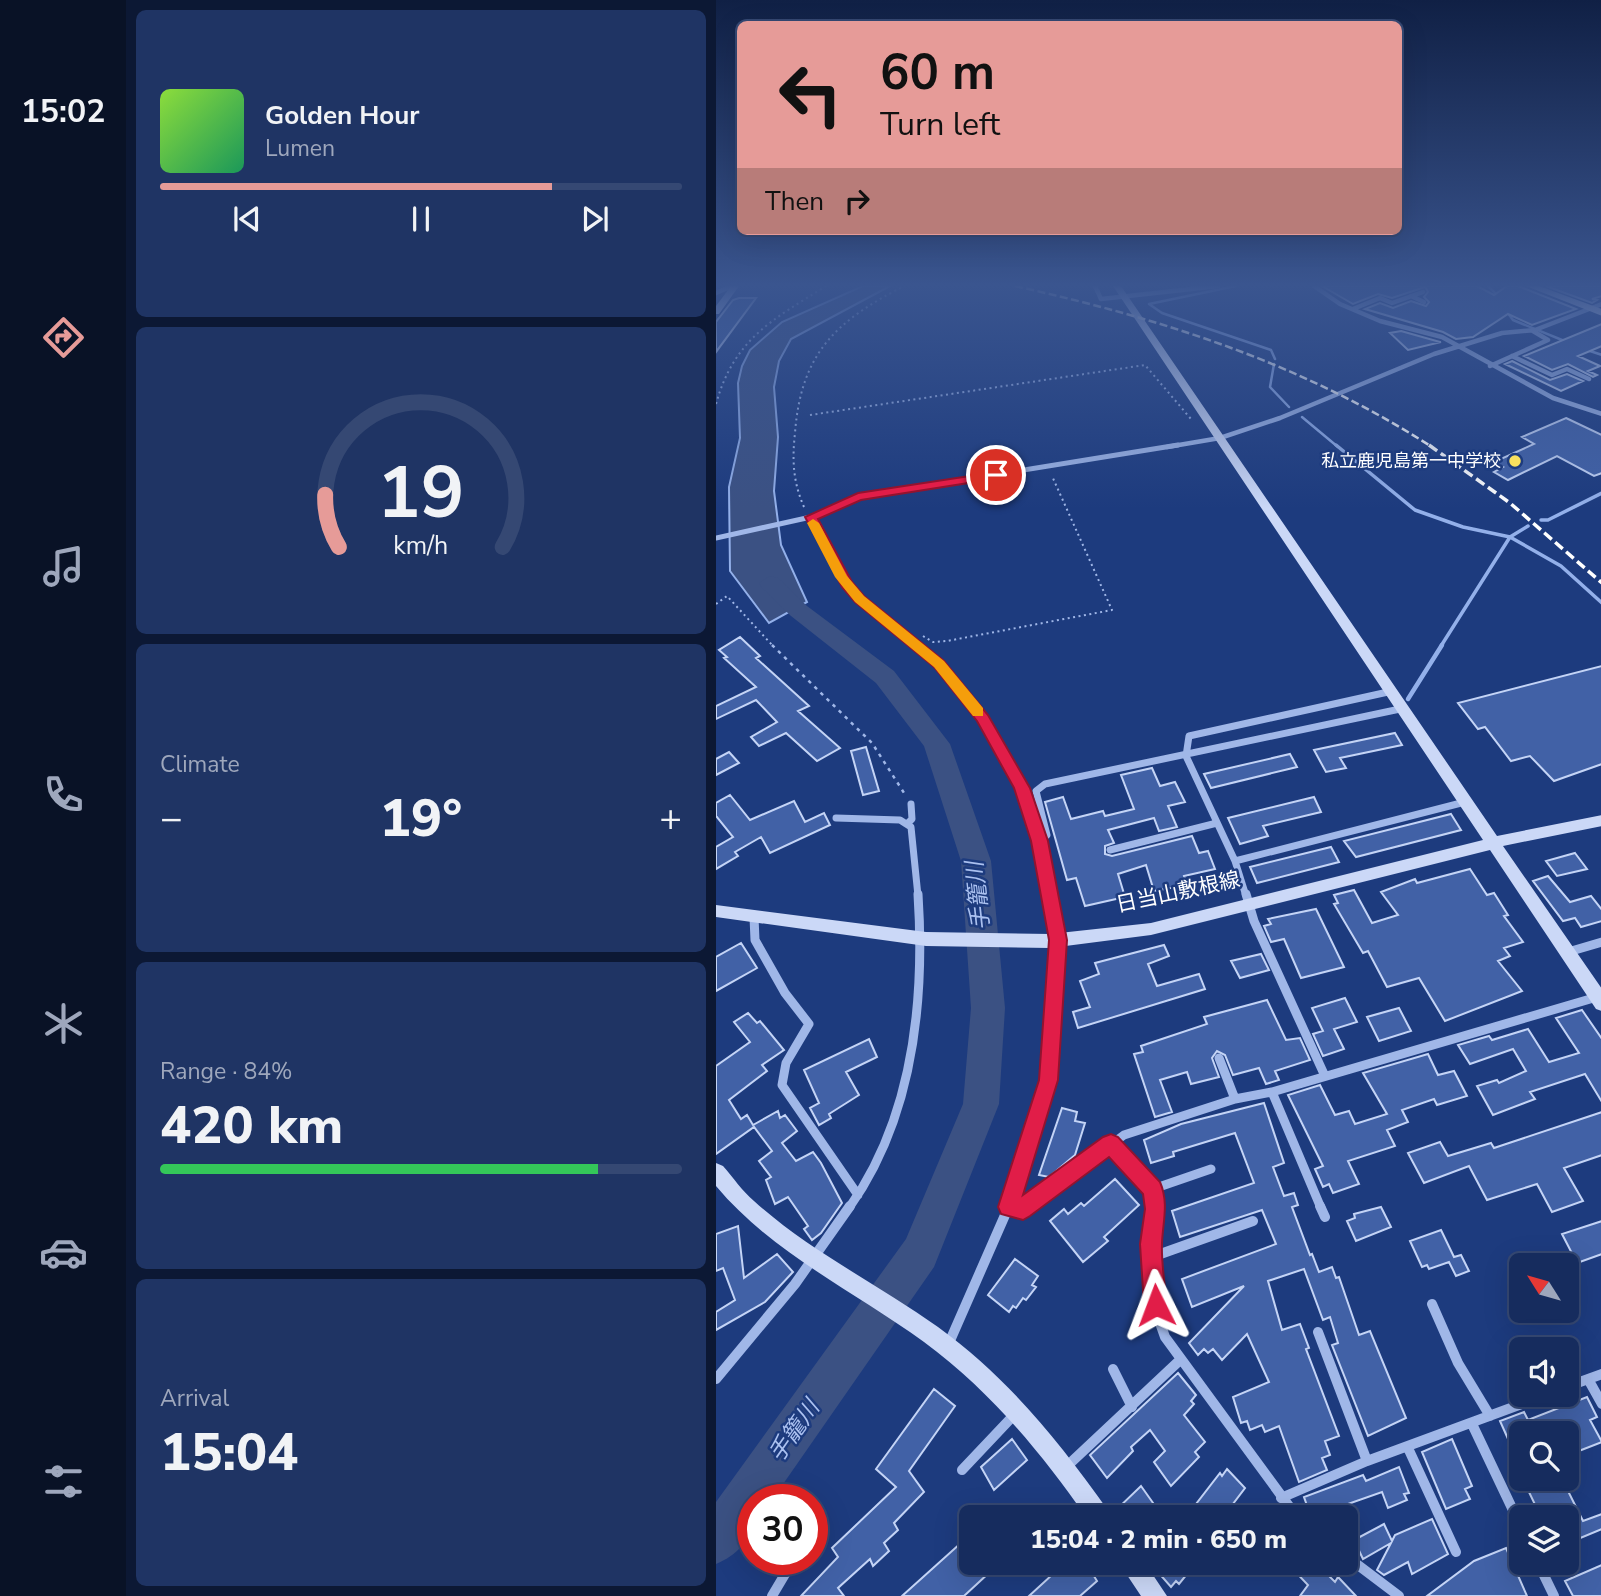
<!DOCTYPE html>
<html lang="en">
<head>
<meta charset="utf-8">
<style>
	:root { --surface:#162c5e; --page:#1f3464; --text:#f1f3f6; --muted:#9ea7bc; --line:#354873; --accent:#e69b98 }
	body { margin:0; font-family:"Nunito Sans","Noto Sans JP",sans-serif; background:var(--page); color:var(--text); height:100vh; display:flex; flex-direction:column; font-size:26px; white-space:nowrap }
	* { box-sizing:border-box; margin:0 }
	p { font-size:23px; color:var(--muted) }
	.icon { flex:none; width:38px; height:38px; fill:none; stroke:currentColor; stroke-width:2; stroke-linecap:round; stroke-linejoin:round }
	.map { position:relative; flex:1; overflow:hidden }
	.panel { display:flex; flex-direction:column; gap:10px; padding:10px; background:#0c1834; width:590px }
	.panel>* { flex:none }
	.guide { position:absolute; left:21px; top:21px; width:665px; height:214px; border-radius:10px; box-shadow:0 7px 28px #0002,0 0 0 2px var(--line); background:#e69b98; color:#111; overflow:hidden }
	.needle { width:46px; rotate:307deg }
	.fabs { position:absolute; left:793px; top:1253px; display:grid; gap:14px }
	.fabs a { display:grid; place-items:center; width:70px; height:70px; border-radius:10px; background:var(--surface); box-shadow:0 7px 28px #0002,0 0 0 2px var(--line); font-size:35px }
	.speed { position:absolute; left:21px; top:1484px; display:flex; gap:14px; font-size:35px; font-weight:700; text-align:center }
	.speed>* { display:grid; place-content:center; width:91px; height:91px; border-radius:50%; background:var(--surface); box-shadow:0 7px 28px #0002,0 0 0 2px var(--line); line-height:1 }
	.speed .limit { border:10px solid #d22; background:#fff; color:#111 }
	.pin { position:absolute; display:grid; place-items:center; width:60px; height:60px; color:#fff; margin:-30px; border:4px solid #fff; border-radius:50%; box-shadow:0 2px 7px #0007 }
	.me { position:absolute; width:77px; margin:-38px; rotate:357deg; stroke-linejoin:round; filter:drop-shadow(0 0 5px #0008) }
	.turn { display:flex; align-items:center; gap:24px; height:147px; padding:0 28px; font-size:32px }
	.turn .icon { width:91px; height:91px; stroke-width:2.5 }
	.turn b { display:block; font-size:49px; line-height:60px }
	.then { display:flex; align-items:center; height:66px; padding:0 28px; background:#0003; gap:14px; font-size:26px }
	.big { font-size:52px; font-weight:800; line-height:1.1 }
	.panel .tile { flex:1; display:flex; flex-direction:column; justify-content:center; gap:10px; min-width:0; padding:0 24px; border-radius:10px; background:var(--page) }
	.panel .dial { align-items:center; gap:0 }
	.dial svg { height:182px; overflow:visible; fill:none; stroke:var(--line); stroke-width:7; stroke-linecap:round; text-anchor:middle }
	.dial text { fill:var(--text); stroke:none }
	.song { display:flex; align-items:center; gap:21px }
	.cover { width:84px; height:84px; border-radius:10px; background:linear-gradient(135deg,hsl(90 70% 55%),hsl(150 70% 35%)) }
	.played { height:7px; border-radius:4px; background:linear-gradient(90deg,var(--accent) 75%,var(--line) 75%) }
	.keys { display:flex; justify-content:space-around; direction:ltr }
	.heat { display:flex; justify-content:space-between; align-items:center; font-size:38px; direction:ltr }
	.charge { height:10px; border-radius:5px; background:linear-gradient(90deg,#34c759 84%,var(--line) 0) }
	.trip { position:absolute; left:243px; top:1505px; width:399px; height:70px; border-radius:10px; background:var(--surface); box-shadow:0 7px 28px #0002,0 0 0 2px var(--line); font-weight:800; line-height:70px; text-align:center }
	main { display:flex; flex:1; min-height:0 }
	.dock { display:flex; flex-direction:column; width:126px; justify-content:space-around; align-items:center; background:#091226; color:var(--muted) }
	.dock .icon { width:49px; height:49px }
	.dock .on { color:var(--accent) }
	.dock b { font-size:32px; color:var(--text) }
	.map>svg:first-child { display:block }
	.water { fill:#3b5183; stroke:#93b0ea; stroke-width:2 }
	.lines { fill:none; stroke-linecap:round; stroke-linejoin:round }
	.stream-far2 { stroke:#93b0ea; stroke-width:2.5 }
	.stream-far1 { stroke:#93b0ea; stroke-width:3.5 }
	.stream { stroke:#93b0ea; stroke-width:4.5 }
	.river { fill:#3b5183; fill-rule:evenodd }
	.building { fill:#4161a6; stroke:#c4d4f6; stroke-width:2 }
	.path-far1 { stroke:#a0b7e8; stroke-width:2; stroke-dasharray:2 3.5; stroke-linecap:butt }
	.path { stroke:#a0b7e8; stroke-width:2.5; stroke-dasharray:3.5 5; stroke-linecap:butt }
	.street-far4 { stroke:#a0b7e8; stroke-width:4.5 }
	.street-far3 { stroke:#a0b7e8; stroke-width:5 }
	.street-far2 { stroke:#a0b7e8; stroke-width:7 }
	.street-far1 { stroke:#a0b7e8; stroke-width:9 }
	.street { stroke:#a0b7e8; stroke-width:10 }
	.secondary { fill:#cbd8f7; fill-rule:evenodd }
	.primary { fill:#e2e9fe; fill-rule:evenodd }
	.rail-far1 { stroke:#fff; stroke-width:2.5; stroke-dasharray:8 3.5; stroke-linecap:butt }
	.rail { stroke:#fff; stroke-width:3.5; stroke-dasharray:10 4.5; stroke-linecap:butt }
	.route { fill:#e11d48; stroke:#92132f; stroke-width:2 }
	.slow { fill:#f59e0b }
	.poi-dot { fill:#f8e05e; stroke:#1d3b7e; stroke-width:2.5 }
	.labels { text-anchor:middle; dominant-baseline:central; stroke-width:5; stroke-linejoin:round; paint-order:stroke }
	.far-poi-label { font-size:18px; fill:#fff; stroke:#1d3b7e; text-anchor:end }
	.street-label { font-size:21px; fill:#fff; stroke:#1d3b7e }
	.water-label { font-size:23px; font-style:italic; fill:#abc1f0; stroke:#1d3b7e }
</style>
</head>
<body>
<main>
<nav class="dock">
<b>15:02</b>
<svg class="icon on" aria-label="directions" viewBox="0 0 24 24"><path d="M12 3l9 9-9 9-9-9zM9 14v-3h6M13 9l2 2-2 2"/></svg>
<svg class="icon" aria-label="music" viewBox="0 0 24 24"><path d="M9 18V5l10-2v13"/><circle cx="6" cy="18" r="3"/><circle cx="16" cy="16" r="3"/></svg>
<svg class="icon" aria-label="phone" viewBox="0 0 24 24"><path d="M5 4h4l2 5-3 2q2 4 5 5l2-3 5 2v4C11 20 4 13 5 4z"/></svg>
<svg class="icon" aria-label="climate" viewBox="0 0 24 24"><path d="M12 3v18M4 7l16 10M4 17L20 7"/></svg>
<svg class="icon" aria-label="car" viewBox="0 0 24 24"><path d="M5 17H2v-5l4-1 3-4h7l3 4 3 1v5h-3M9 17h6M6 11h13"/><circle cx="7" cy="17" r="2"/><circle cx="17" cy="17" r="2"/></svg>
<svg class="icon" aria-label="filters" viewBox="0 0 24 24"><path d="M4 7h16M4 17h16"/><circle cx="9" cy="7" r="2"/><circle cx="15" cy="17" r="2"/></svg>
</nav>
<section class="panel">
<div class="tile">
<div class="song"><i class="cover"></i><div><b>Golden Hour</b><p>Lumen</p></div></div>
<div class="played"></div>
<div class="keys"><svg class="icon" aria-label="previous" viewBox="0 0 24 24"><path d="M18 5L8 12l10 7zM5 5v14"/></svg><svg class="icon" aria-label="pause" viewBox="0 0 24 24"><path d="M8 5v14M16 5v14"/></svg><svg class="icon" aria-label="next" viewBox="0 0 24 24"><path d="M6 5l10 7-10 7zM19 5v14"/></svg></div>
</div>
<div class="tile dial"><svg viewBox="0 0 100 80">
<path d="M14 69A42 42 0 1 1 86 69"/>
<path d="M14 69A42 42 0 0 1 8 46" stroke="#e69b98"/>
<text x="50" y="56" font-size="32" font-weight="700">19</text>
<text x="50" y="72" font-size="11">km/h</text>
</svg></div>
<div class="tile"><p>Climate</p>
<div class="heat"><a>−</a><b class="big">19°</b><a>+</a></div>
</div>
<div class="tile"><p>Range · 84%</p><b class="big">420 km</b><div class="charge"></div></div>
<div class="tile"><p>Arrival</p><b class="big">15:04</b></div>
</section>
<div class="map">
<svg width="886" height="1596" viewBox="0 0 886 1596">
	<rect width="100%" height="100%" fill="#1d3b7e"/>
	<path class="water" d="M147,286h27l-99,53 -12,22 -5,26 4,50 -4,54 7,54 26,57 -38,21 -39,-52 -1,-84 11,-49 -2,-55 4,-17 8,-16 32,-28z"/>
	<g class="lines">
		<path class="stream-far2" d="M520,286l-87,18 13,9 109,37 4,9
			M772,286l12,12
			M791,312l6,8 54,22
			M868,349l18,6
			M558,364l-4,23 19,20
			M586,417l36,30"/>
		<path class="stream-far1" d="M620,445l79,65 48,17 47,10 51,29 41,37
			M825,520h7l54,-27
			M725,646l69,-109 18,-11"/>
		<path class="stream" d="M692,699l34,-54"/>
		<path class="river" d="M54,576l8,2 29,28 87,65 56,73 41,117 14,147 -6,96 -65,163 -162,233h-19c0,31 -6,51 -37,64v-62l190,-263 57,-135 8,-96 -10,-147 -37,-115 -48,-63 -85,-67 -29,-28 -3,-5z"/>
	</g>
	<path class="building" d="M606,286h155l17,9 13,-9h11l58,23 -44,16 -24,-11 -35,23 -17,2 -13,-7 -78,-23 15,-6 13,5 18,-7 15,5 3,-4 -5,-5 4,-5 -3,-5 -33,11 -14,-4 -25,10z
		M830,286h56v10l-10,3 5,1 -5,3z
		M23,298h17l-40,54v-30l17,-22z
		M886,324v22l-24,10 22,10 -12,5 9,4 -4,2 -25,-13 -16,6 -28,-14z
		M685,331l39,11h1l-33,8 -18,-17z
		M796,361l38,19 17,-6 16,7 -22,10 -56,-27z
		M850,418l36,17v38l-8,3 -37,-20 -49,24 -14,-8 9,-5 -9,-5 40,-18 -12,-7z
		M24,637l20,19 -4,2 53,48 -11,5 42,37 -23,13 -31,-28 -27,13 -8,-9 26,-15 -21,-22 -40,19v-13l40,-19 -32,-29 3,-1 -8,-7z
		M886,666v98l-48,17 -24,-25 -19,5 -26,-34 -7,2 -20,-26z
		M679,733l7,12 -62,13 6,10 -20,4 -12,-22z
		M150,747l13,44 -16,4 -12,-44z
		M13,752l10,11 -23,12v-16z
		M574,754l7,13 -86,21 -7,-14z
		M436,768l8,18 15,-4 10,20 -17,4 9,21 -18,4 -5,-13 -46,12 6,13 -9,3v8l7,2 80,-20 7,17 9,-2 7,18 -31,7 3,9 -33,6 -8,-26 -28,9 7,23 -40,9 -9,-28 -9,2 -22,-78 18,-5 8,22 32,-8 2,5 29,-7 -13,-34z
		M14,795l20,25 44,-19 11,21 19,-9 6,12 -60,28 -9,-16 -26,15 3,4 -22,13v-22l17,-10 -17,-21v-13z
		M598,797l7,15 -58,14 5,10 -28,8 -12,-26z
		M735,814l10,16 -105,27 -12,-16z
		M615,847l8,15 -82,21 -7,-16z
		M859,853l12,16 -30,7 -11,-15z
		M754,869l17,26 7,-2 14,22 -4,1 19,26 -19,6 6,8 -12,5 24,30 -77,30 -26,-43 -32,9 -19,-36 -5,2 -29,-49 4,-1 -4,-8 20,-5 18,33 26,-8 -17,-23 34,-13 2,4z
		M832,876l22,26 21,-6 11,14v11l-21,6 -6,-9 -12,3 -30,-40z
		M600,909l28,58 -43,11 -17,-39 -13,3 -7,-16 7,-2 -3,-5z
		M25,943l16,25 -41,23v-34z
		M448,945l5,11 -21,8 9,22 42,-12 6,15 -127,39 -5,-16 17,-5 -10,-26 19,-7 -4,-11z
		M545,954l8,16 -29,8 -9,-17z
		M629,998l12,24 -23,7 10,20 -21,7 -10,-22 10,-3 -11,-23z
		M551,1000l19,40 14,-2 10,22 -35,11 4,9 -13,4 -7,-16 -26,7 -8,-20 -8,-4 -5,7 7,19 -28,7 -4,-12 -27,8 12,32 -17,5 -21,-63 9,-2 -2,-6 66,-22 -3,-7z
		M683,1008l12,23 -32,10 -12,-24z
		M866,1010l20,29v63l-17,-28 -55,18 5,7 -42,16 -16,-29 20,-6 2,3 27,-12 -13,-22 -43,15 -12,-19 31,-9 3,4 36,-11 21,33 30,-9 -23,-35z
		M32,1013l9,10 3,-2 24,29 -22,15 5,6 -38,29 12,19 6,-4 6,10 25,-14 2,7 5,-3 12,16 -15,12 14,18 17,-9 8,11 21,40 -21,30 -9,7 -8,-11 4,-3 -20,-29 -13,7 -9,-24 5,-3 -12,-16 13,-10 -18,-24 -38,27v-88l34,-24 -16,-20z
		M153,1039l8,18 -31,15 13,23 -30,19 2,4 -12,7 -9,-17 9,-5 -15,-33z
		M712,1054l10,21 16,-4 13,25 -30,9 -3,-6 -32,11 6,12 -21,8 8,16 -47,15 11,23 -26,9 -4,-9 -6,3 -8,-18 8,-3 -35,-71 32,-10 15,30 14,-4 6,13 32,-10 -24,-41z
		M548,1103l20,60 -11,4 11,29 10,-3 4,12 -6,2 18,48 2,-1 7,18 13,-5 4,11 3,-1 20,58 11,-4 36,87 -38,18 -36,-91 6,-2 -8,-26 -7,3 -19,-51 -36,12 14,49 18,-6 9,24 -3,1 33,87 -14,5 5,14 -8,3 5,12 -28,12 -20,-56 -14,6 -3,-7 -12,5 -3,-9 -6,2 -8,-26 36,-15 -22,-48 -25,26 -9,-11 -5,4 -4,-4 -6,6 -9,-12 55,-57 -52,21 -10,-28 94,-35 -14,-34 -82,27 -8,-26 82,-28 -19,-50 -62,19 1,4 -23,7 -7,-23 37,-16z
		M346,1108l15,4 -2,9 10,2 -10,32 -26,22 -10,-2z
		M886,1112v43l-38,13 19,33 -31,11 -15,-28 -50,16 -18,-34 -45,17 -16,-30 32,-11 8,14 43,-13 3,5z
		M399,1179l24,26 -35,32 4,4 -25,21 -33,-41 14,-12 4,5 13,-11 3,3z
		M665,1207l10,20 -35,14 -9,-20 8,-3 -1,-4z
		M886,1221v33l-25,9 -15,-29z
		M22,1226l6,52 33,-24 16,18 -28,30 -49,28v-18l19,-12 -12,-32 -7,3v-37z
		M725,1230l13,27 7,-2 8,16 -13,5 -7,-14 -20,7 -2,-4 -5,2 -12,-26z
		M299,1259l23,17 -6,9 4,2 -10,13 -3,-2 -7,10 -3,-2 -4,6 -21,-17z
		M462,1373l18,22 -5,6 3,3 -10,11 21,27 -10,10 4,5 -28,29 -17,-24 11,-11 -15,-21 -19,17 2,4 -26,27 -17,-23z
		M218,1389l21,17 -46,65 15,21 -30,31 4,7 -14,13 5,8 -16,15 -3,-7 -32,29 6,8h-43l37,-39 -6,-9 64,-61 -20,-18z
		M871,1397l10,20 -7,3 12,22 -36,14v-23h-45v35l-21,-47 24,-9 4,8z
		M296,1439l15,21 -33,30 -13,-23z
		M736,1439l20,47 -7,3 5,10 -24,10 -24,-57z
		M683,1467l10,26 -5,1 3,6 -19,8 -6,-16 -71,25 -7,-20 59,-22 3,6z
		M511,1469l18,19 -22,29h-37l34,-44 2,3z
		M832,1479h14l21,42 19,-7v15l-36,15v-27h-25l-14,-29z
		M425,1486l22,31h-42l-5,-7z
		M716,1519l16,35 -36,20 -4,-12 -24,13 -7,-5 14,-27 -28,16 -9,-19 30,-16 8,17 3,-6z
		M256,1533v30h14l5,8 -27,25h-62z
		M790,1548l21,48h-100l47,-35z
		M349,1563h21l11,18 -17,15h-51z
		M434,1563h46l-17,21 -3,-3 -5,6z
		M571,1563h29l19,19 3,-5 18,19h-56l8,-11z
		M886,1565v31h-29l-8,-15z"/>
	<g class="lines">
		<path class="path-far1" d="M0,404c18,-65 56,-84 110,-118
			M94,415l335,-50 46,54
			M88,507c-11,-25 -12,-47 -9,-74 6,-80 41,-112 109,-147
			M0,604l11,-8 46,50
			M207,636l10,6 14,-1 165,-31 -60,-134"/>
		<path class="path" d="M56,645l100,98 34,53"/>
		<path class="street-far4" d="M379,286l6,13 117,-13
			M598,286l26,18 40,17 62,16 111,61 49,16
			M0,293l16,-7
			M695,296l13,6
			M637,309l27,-11 12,5 31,-11
			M796,356l40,19 15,-6 22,10
			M774,366l58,-26 -15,-9
			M451,447l53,-9 60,-20 154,-64 68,-21 33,-3 67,-26"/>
		<path class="street-far3" d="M95,517l30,60 18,22 58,47
			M0,538l95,-21 47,-20 320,-52"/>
		<path class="street-far2" d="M199,645c78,63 118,155 135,251
			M120,818l64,2 11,7 7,69
			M192,823l4,-4 -1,-15
			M324,841l7,-6 -11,-44 9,-7 355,-75
			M394,850l107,-27
			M519,861l230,-59
			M530,896l-11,-35 -49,-105 3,-20 199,-44"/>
		<path class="street-far1" d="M530,894l8,27 70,153
			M38,917l1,23 30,53 24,31 -23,39 -4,22 76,110
			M852,952l34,-10
			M503,1058l16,41
			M556,1092l49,116
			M395,1144c15,19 45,40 45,64
			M437,1189l58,-20
			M293,1207l5,1
			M133,1208c64,-90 76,-207 69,-314
			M293,1208l40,-128 9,-140 -8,-46
			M309,1208l99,-73 111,-36 37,-7 325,-95"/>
		<path class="street" d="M440,1206c-5,43 -8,90 9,131l132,180
			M604,1206l5,11
			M293,1207l14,2 4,-3
			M436,1257l101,-36
			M716,1304l26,59 32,53
			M602,1332l49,129
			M233,1343l60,-137
			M397,1369l19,38
			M0,1379l79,-95 55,-78
			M872,1379l14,25
			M850,1387l36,-13
			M756,1424l49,103
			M692,1448l48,104
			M349,1468l114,-107
			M246,1470l53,-56
			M565,1498l86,-37 179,-66
			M630,1556l53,40
			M822,1563l16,33
			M56,1596l22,-37"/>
		<path class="secondary" d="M15,286h8l-20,28h-3v-8z
			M397,286h8l376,550 105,-21v11l-99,20 99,143v22l-6,-2 -106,-159 -339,85 -101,13 -124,-2 -210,-29v-12l210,27 124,2 101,-11 332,-83z
			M0,1163l7,3c10,11 19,25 31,35 55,50 124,83 184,126 69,50 120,113 169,182l3,8h-24c-47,-67 -96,-126 -162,-175 -70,-51 -152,-89 -208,-156z
			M403,1563h26l22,33h-26z"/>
		<path class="primary" d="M810,286h13l63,23v7z"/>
		<path class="rail-far1" d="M299,286c148,33 288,78 417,161"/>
		<path class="rail" d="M713,445l81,58 92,80"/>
	</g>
	<linearGradient id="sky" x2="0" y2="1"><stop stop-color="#102045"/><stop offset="0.56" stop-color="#3a558f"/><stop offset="1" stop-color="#3a558f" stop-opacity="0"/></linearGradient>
	<rect width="886" height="509" fill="url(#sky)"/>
	<path class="route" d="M280,472l6,3 -2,3 -139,22 -43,19 34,63 12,14 80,65 44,54 42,73 18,53 19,99 -9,140 -35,115 80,-58 8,-3 7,3 42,45c9,21 3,39 2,61 -1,20 3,42 5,62l-3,8 -8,4 -9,-4 -3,-8 -4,-61 5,-35 -2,-15 -34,-37 -79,59 -7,4 -22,-6 -3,-7 41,-127 10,-140 -18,-99 -17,-53 -37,-67 -43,-54 -79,-65 -13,-15 -37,-70 53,-24z"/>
	<path class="slow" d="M97,519l6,4 28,53 17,20 80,65 39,47v8h-10l-39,-49 -79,-65 -20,-25 -28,-54z"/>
	<circle class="poi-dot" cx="799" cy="461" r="7"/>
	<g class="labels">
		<g class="far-poi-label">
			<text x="785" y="461">私立鹿児島第一中学校</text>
		</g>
		<g class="street-label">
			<text transform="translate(462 892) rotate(-12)">日当山敷根線</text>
		</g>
		<g class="water-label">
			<text transform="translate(262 896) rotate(-96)">手籠川</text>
			<text transform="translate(78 1431) rotate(-55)">手籠川</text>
		</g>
	</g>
</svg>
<div class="fabs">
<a><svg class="needle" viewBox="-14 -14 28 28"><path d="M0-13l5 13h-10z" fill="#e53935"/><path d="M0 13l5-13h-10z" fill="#9ea7bc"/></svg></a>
<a><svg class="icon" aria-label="sound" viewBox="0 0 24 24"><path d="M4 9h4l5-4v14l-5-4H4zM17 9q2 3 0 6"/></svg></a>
<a><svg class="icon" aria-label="search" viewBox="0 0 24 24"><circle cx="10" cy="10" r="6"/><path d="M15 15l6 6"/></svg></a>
<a><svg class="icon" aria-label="layers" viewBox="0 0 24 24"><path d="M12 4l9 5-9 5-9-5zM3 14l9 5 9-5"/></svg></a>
</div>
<div class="speed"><div class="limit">30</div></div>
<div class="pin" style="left:280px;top:475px;background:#d93025"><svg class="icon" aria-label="arrive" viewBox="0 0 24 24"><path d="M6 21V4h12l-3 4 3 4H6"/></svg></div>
<svg class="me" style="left:440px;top:1305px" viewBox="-20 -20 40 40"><path d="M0-17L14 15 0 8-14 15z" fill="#e11d48" stroke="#fff" stroke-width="4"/></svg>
<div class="trip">15:04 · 2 min · 650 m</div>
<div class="guide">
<div class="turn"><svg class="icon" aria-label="left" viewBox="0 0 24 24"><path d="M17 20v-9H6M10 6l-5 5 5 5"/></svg><div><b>60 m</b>Turn left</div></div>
<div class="then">Then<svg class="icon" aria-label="right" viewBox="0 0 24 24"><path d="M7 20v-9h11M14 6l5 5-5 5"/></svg></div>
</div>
</div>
</main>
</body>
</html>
